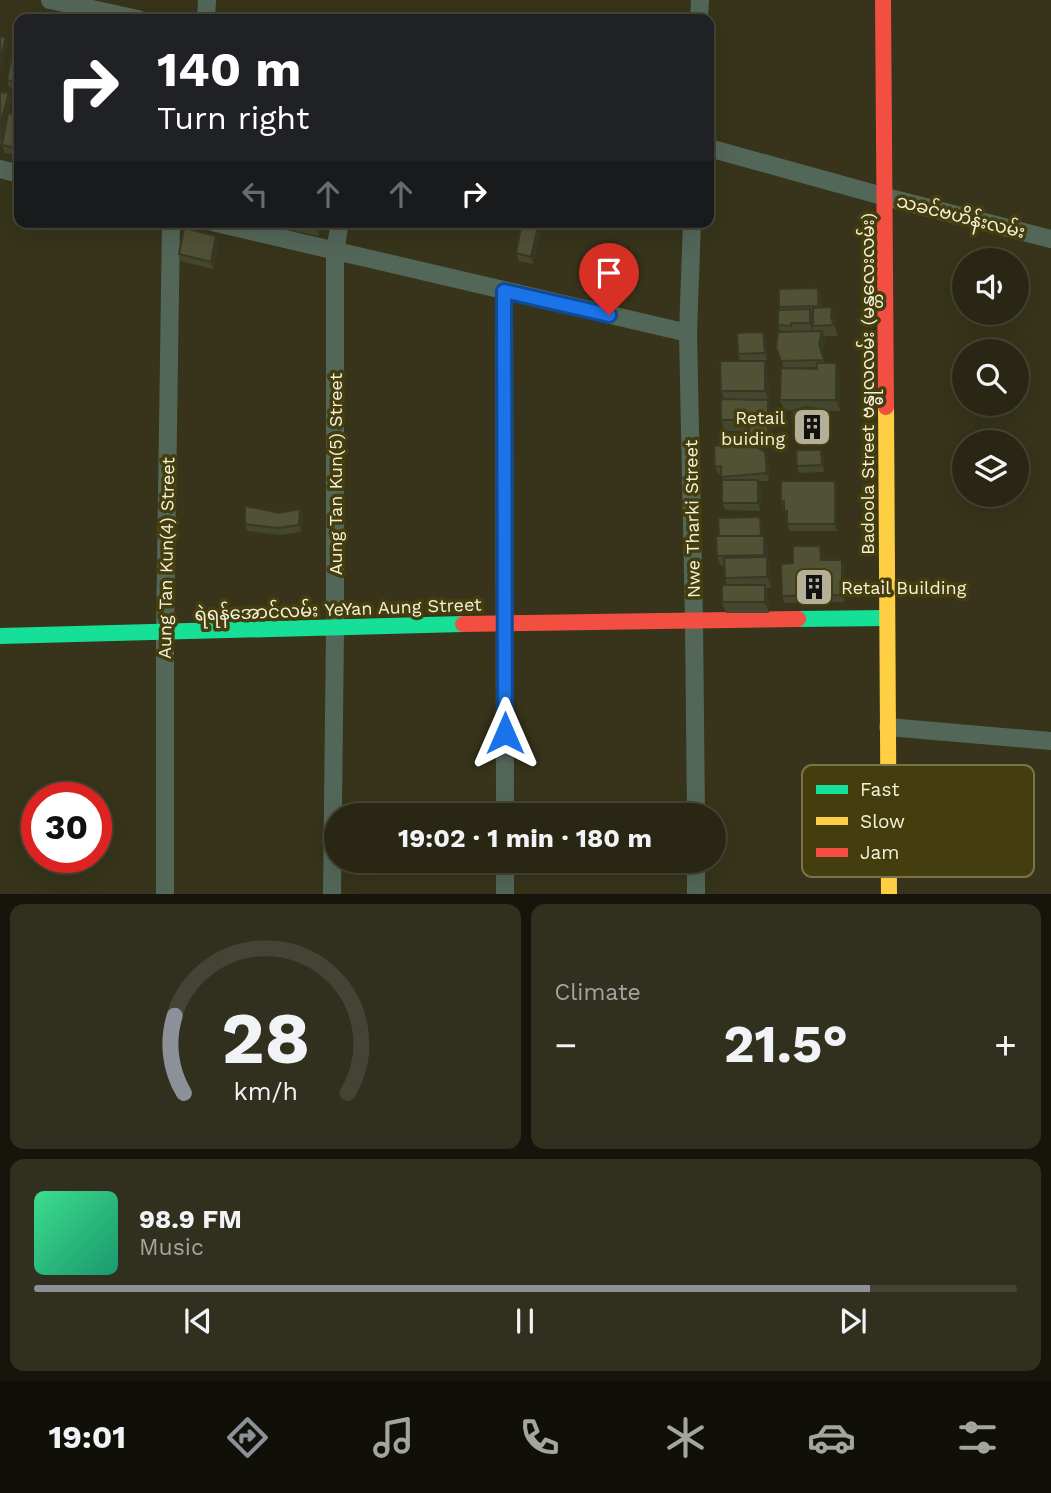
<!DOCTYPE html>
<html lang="en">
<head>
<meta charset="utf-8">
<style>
	:root { --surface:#292714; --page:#312f1d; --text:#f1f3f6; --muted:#a5a5a0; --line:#454434; --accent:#8c9099 }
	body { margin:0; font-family:"Work Sans","Noto Sans Myanmar",sans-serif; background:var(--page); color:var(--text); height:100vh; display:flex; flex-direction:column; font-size:26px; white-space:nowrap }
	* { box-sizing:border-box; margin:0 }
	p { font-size:23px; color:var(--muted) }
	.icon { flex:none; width:38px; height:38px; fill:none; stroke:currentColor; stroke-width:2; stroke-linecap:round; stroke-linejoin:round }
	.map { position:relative; height:894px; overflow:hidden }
	.details { display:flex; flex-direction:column; gap:10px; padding:10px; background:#17150b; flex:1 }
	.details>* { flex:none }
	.guide { position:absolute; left:14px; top:14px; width:700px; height:214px; border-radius:14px; box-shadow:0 7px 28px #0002,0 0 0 2px var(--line); background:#202124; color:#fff; overflow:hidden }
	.controls { position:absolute; left:952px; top:248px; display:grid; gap:14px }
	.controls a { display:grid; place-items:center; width:77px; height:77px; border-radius:50%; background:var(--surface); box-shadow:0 7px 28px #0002,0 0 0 2px var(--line); font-size:35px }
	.speed { position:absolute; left:21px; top:782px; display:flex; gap:14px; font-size:35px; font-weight:700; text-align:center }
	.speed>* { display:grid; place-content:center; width:91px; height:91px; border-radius:50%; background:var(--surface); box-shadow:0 7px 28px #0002,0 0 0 2px var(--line); line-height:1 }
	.speed .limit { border:10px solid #d22; background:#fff; color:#111 }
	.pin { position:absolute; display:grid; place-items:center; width:60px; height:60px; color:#fff; margin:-72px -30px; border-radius:50% 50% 50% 0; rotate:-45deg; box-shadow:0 0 7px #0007 }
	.pin .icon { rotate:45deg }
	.me { position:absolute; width:77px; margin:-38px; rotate:0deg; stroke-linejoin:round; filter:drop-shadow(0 0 5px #0008) }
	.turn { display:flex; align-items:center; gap:24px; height:147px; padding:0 28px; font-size:32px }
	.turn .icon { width:91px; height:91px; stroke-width:2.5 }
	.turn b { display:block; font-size:49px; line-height:60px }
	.lanes { display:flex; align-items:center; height:66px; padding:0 28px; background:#0003; justify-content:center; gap:35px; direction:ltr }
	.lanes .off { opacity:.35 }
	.big { font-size:52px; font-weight:700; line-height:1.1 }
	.details .card { flex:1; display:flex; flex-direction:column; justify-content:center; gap:10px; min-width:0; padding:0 24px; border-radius:14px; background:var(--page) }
	.details .dial { align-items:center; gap:0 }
	.dial svg { height:182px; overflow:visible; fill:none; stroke:var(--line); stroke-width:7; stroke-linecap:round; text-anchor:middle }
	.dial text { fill:var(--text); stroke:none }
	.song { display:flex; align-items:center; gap:21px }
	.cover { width:84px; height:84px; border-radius:10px; background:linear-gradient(135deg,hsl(150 70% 55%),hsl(160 70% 35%)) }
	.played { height:7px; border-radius:4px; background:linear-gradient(90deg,var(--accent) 85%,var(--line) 85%) }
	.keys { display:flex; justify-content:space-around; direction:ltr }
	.heat { display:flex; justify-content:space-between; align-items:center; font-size:38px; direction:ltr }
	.details .tiles { flex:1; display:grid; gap:10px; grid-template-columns:1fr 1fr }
	.card:last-child { grid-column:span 2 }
	.trip { position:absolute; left:324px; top:803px; width:402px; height:70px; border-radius:35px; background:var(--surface); box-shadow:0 7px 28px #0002,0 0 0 2px var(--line); font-weight:700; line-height:70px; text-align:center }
	.menu { display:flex; height:112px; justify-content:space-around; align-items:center; background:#101008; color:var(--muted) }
	.menu .icon { width:49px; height:49px }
	.menu .active { color:var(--accent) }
	.menu b { font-size:32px; color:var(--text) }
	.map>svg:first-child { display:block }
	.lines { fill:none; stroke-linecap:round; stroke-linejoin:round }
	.street { stroke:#536759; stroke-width:18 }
	.fast { stroke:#16e098; stroke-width:16 }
	.slow { stroke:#ffcf43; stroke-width:16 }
	.jam { stroke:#f24e42; stroke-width:16 }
	.wall { fill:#45462e; fill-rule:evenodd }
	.shaded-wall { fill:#383925 }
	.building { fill:#505135; stroke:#383925; stroke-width:2 }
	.route-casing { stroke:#114b97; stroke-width:18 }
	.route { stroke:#1a73e8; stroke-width:12 }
	.labels { text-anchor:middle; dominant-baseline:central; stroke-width:7; stroke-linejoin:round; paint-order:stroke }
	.street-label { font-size:18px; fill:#f6f2da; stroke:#443d0e }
	.poi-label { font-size:18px; fill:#f6f2da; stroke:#443d0e; text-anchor:end }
	.key { fill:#443d0e; stroke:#79734b; stroke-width:2 }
	.key-label { font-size:19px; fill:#f6f2da }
</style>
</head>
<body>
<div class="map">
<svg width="1051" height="895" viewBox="0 0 1051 895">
	<rect width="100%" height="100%" fill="#37341b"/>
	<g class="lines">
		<path class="street" d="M50,0l88,19
			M206,19l1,-19
			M699,19l1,-19
			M709,148l177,49 165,42
			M0,169l19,5
			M212,222l476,111
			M692,222l-4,111 6,288 2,195
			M504,291l1,525
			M888,727l163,14
			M505,861v34
			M696,861v34
			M165,895v-263l6,-410
			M332,895l3,-267v-377l5,-29"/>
		<path class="fast" d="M798,619l88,-1
			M0,636l463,-12"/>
		<path class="slow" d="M886,407l3,488"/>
		<path class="jam" d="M883,0l3,407
			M463,624l335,-5"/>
	</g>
	<path class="wall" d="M19,36v53l-10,-2 -2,-7z
		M0,92l9,1 2,8 -7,27 -1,13 16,-25v39l-14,-2 -3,-8 -2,-1z
		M259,222h19l-1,4z
		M279,222h43l-3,14 -38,-8z
		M543,224l-10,40 -14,-3 -3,-8z
		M219,243l-6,26 -32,-8 -2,-7z
		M818,288l3,11 1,9 10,-1 4,11 -1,9 3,9h-14l1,2 -3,14 3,11 15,11v37h-14l2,6 1,19 -19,1 -15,-1 -2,-7v-18l-9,-1 -4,-10 4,-32 -8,-21 4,-15 -2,-7 2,-15 -1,-3zM817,367v2l-33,-1z
		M763,332l3,7 1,21 -16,1h14l3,11 1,30 3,8v36h-17l10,6 3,7 1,22h-11l3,6 -1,24 -35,-1 -3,-7 1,-23 -2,-6h-3l-3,-7 37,-23 -3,-9v-4h-24l-4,-11 3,-21 -3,-8 19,-30 -2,-7z
		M824,457v15l-25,1 -2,-7z
		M835,481l2,8v42h-47l-3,-7v-6l-6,-17z
		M300,509l3,7 -2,16 -21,3 -33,-4 -2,-7 34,-11z
		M763,524v12l5,10v14l3,8v20h-5l2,7 1,18h-43l-4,-11 5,-17 -2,-7 -1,-12h-3l-4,-10z
		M823,554v6h19l2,7 1,35 -61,1 -2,-7 11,-33z"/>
	<path class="shaded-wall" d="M6,38l2,7 -7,28 -1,-14z
		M9,93l2,8 -7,27 -2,17 -2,-7 1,-17z
		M318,222h4l-3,14 -2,-7z
		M539,222h3l1,2 -10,40 -2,-7z
		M216,236l3,7 -6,26 -2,-7z
		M818,288l3,11 1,17 -4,-10z
		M832,307l4,11 -1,9 -4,-10z
		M810,309l3,11v14l-3,-11z
		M822,331l3,7 -3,14 5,15 -8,-23z
		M763,332l3,7 1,21 -2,-7z
		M765,361l3,11 1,30 -4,-11z
		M836,363l4,11v37l-4,-11z
		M768,400l4,10v36l-4,-11z
		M825,410l3,7 1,19 -2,-7z
		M821,450l3,7v15l-2,-7z
		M765,452l3,7 1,22 -2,-8z
		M758,480l3,7 -1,24 -2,-8z
		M835,481l2,8v42l-2,-7z
		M300,509l3,7 -2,16 -2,-7z
		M760,517l3,7v20l-2,-7z
		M764,536l4,10v14l3,8v20l-4,-11v-14l-3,-8z
		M820,546l3,8v13l-2,-7z
		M842,560l2,7 1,35 -3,-7z
		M765,585l3,10 1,18 -4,-11z"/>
	<path class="building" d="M0,36l6,2 -6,21z
		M16,36h3v47l-12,-3z
		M0,92l9,1 -8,28 -1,15z
		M8,113l11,3v33l-17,-4z
		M284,222h34l-1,7z
		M522,222h17l-8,35 -15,-4z
		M184,228l32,8 -5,26 -32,-8z
		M818,288v18l-39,1v-18z
		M832,307l-1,10 3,8 -21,1v-18z
		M810,309v14h-19v3l-13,-1v-15z
		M822,331l-3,13 5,16 -43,1 -5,-14 2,-15z
		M763,332l2,21 -27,1 -1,-21z
		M720,361h45v30h-44z
		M817,363h19v37h-56l1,-32 36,1z
		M721,399l47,1v35h-19v-15h-28z
		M806,407l19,3 2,19 -20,1 -14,-1 -1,-18z
		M751,443l14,9 2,21 -46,4v-11l-6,1 -1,-21z
		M796,450h25l1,15 -25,1z
		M722,480h36v23h-36z
		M781,481h54v43h-48v-13h-3v-10h-3z
		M245,506l34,7 21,-4 -1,16 -22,3 -32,-4z
		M760,517l1,19h-42l-1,-18z
		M716,536h48v19l-47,1z
		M793,546h27l1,14h21v35l-60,1 -1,-32 12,-1z
		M767,557v20l-42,1 -1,-20z
		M722,585h43v17h-43z"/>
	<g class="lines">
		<defs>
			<path id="route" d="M505,733l-1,-442 105,24"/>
		</defs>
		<use href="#route" class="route-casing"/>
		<use href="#route" class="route"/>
	</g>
	<defs>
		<symbol id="building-square" viewBox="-11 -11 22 22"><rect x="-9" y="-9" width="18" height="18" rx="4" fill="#b3b097" stroke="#443d0e"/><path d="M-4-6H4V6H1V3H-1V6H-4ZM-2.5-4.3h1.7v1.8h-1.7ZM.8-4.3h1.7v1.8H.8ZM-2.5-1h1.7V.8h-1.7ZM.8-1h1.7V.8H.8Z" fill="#111"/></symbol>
	</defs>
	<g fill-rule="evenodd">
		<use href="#building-square" x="790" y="405" width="44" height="44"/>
		<use href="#building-square" x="792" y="565" width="44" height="44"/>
	</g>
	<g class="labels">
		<g class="street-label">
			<text transform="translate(961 216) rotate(14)">သခင်ဗဟိန်းလမ်း</text>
			<text transform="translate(867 384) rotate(-90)">Badoola Street ဗန္ဓုလလမ်း (မန္တလေးလမ်း)</text>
			<text transform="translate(335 474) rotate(-90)">Aung Tan Kun(5) Street</text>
			<text transform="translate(692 519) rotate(-91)">Nwe Tharki Street</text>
			<text transform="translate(166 558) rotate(-89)">Aung Tan Kun(4) Street</text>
			<text transform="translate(338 609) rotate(-2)">ရဲရန်အောင်လမ်း YeYan Aung Street</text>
		</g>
		<g class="poi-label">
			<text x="785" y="417">Retail<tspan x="785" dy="21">buiding</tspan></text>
			<text x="841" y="587" text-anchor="start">Retail Building</text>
		</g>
	</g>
	<rect x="802" y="765" width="232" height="112" rx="10" class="key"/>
	<rect x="816" y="785" width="32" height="9" fill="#16e098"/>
	<rect x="816" y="817" width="32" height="8" fill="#ffcf43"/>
	<rect x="816" y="848" width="32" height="9" fill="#f24e42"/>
	<g class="key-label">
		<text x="860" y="796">Fast</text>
		<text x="860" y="828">Slow</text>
		<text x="860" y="859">Jam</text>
	</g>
</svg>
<div class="controls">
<a><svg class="icon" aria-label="sound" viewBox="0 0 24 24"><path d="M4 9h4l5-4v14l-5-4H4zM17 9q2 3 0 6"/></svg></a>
<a><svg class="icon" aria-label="search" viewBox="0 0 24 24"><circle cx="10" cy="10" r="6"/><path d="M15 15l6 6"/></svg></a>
<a><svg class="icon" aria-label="layers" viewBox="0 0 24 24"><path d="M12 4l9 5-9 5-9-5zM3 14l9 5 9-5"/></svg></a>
</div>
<div class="speed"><div class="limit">30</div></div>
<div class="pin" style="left:609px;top:315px;background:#d93025"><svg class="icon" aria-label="arrive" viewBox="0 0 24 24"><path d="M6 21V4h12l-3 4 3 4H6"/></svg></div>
<svg class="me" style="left:505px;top:733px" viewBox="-20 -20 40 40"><path d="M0-17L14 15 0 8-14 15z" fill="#1a73e8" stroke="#fff" stroke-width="4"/></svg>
<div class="trip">19:02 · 1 min · 180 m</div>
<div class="guide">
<div class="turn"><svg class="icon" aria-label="right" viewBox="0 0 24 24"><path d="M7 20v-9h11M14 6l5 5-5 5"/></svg><div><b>140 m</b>Turn right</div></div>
<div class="lanes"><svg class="icon off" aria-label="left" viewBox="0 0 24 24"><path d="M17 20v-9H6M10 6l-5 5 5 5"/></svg><svg class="icon off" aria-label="ahead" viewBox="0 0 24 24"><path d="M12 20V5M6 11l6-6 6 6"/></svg><svg class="icon off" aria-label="ahead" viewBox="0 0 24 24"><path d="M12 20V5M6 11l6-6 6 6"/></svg><svg class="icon" aria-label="right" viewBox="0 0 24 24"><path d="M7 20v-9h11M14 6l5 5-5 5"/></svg></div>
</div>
</div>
<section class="details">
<div class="tiles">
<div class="card dial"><svg viewBox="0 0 100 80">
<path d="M14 69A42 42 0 1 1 86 69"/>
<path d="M14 69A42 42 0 0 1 10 35" stroke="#8c9099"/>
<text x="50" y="56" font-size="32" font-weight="700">28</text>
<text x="50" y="72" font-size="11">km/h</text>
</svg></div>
<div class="card"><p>Climate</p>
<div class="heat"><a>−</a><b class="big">21.5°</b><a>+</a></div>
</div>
<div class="card">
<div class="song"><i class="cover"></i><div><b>98.9 FM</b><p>Music</p></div></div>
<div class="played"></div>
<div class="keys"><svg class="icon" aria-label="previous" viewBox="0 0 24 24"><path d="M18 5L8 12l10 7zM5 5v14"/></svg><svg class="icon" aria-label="pause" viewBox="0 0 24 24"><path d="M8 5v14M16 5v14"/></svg><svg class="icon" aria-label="next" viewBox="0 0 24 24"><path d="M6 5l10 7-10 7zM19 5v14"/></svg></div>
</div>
</div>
</section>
<nav class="menu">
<b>19:01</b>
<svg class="icon active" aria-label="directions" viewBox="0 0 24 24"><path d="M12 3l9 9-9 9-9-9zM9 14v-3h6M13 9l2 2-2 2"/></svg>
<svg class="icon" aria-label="music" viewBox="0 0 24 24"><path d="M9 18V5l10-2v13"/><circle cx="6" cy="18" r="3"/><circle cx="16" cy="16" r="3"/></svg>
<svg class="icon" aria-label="phone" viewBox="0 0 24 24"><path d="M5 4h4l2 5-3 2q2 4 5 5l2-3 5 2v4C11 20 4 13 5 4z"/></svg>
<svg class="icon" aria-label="climate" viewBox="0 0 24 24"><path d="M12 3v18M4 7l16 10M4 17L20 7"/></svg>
<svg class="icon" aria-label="car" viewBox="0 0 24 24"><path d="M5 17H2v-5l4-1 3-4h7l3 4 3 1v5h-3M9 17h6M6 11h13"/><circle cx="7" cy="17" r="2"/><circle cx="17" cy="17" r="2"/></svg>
<svg class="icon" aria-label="filters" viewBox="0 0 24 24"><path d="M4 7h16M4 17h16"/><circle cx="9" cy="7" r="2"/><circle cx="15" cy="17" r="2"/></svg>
</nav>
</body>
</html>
